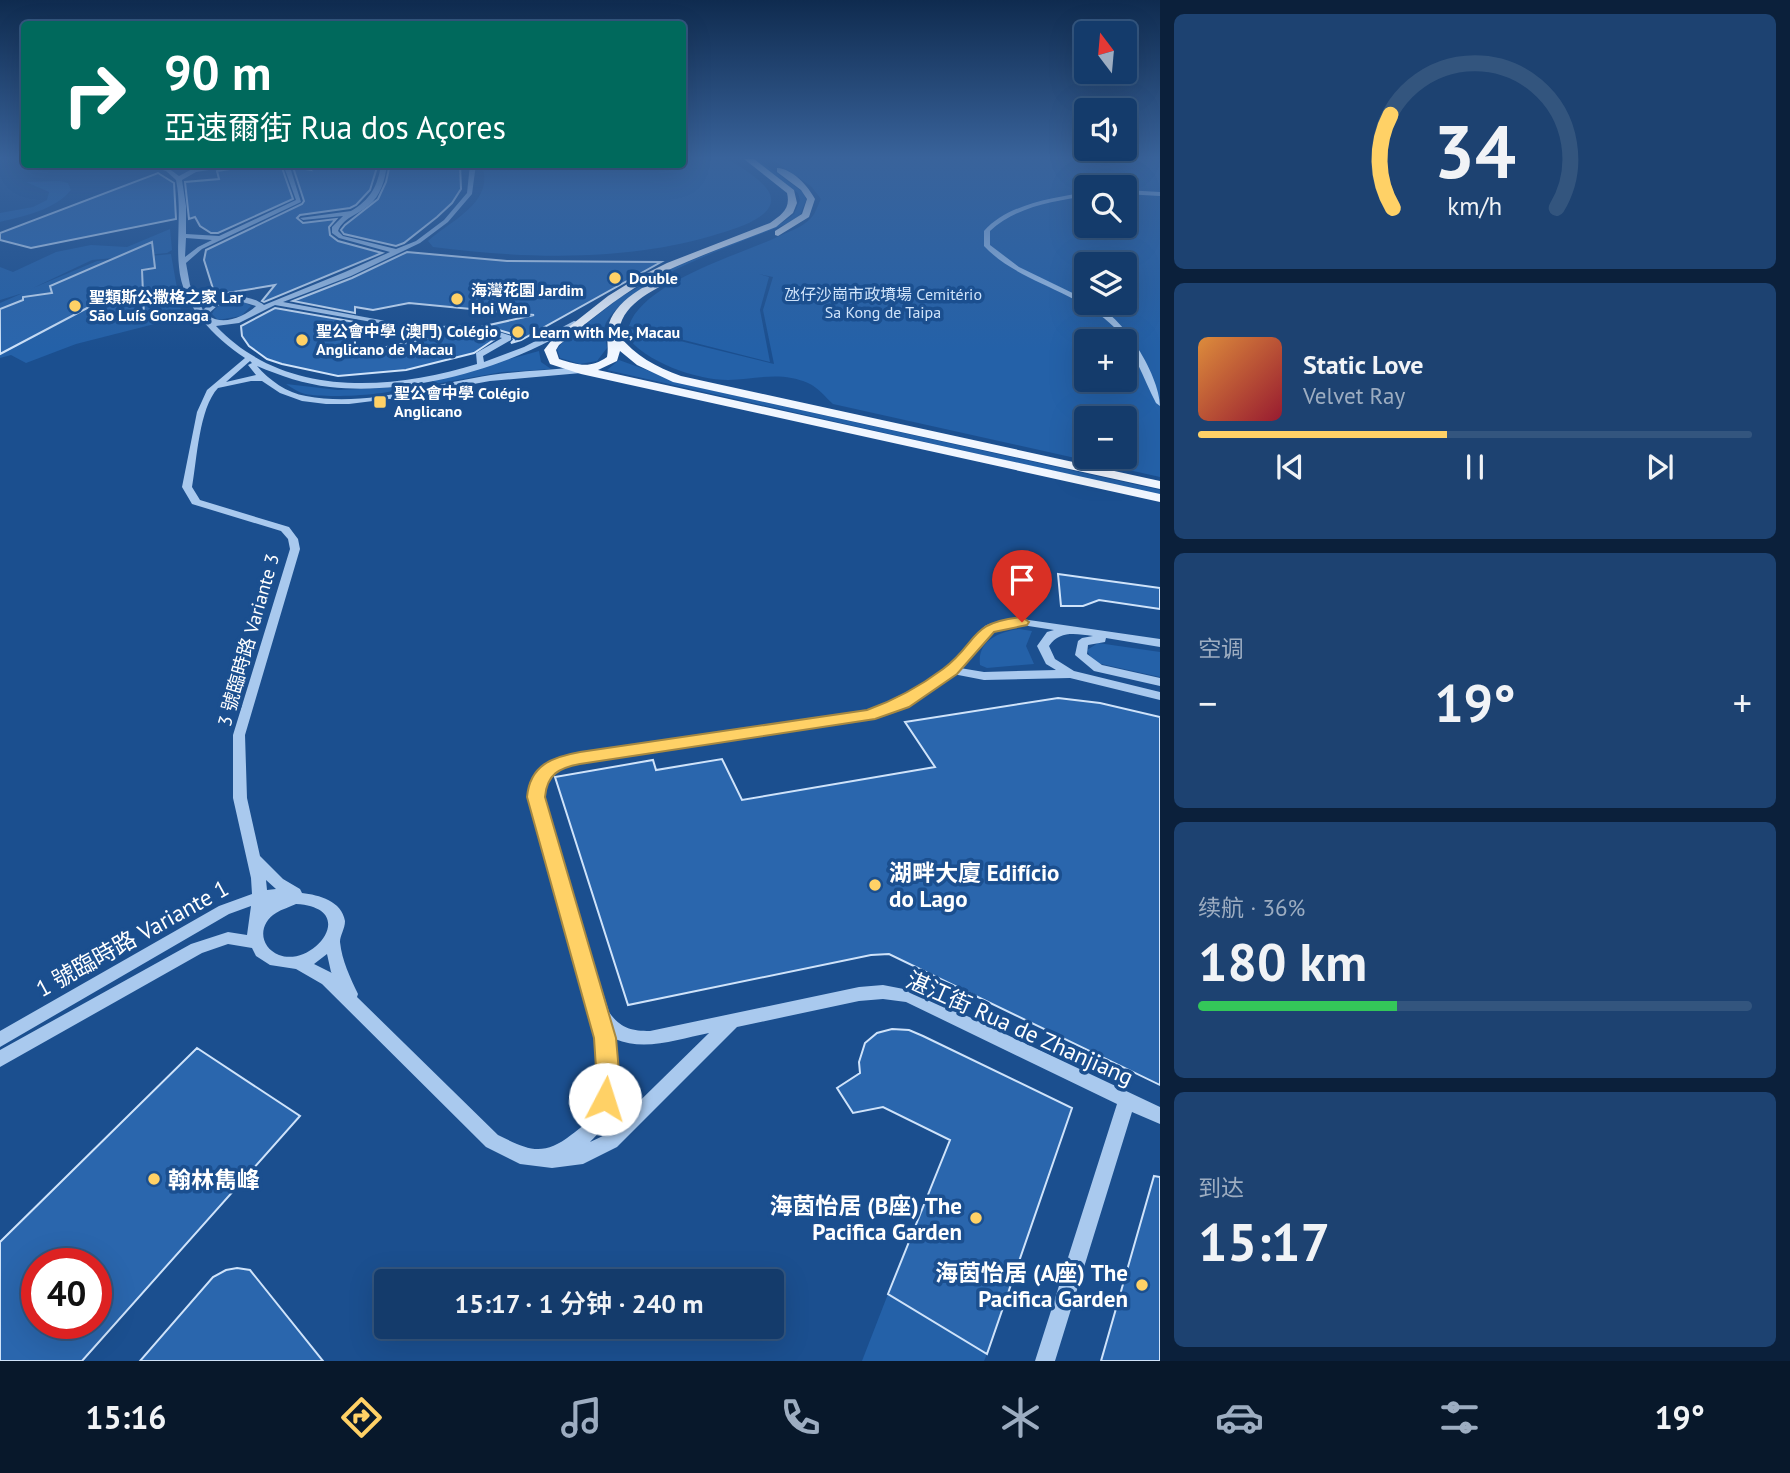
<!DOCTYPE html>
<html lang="zh">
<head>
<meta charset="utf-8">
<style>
	:root { --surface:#143b6b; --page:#1d4271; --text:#f1f3f6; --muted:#9dadc1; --line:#33557e; --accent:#ffd166 }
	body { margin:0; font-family:"PT Sans","Noto Sans SC",sans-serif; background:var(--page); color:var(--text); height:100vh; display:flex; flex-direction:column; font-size:26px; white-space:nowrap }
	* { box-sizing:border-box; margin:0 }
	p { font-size:23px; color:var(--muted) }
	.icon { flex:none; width:38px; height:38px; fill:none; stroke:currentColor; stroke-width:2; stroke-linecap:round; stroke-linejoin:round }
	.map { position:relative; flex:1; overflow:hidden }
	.panel { display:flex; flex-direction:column; gap:14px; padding:14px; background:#0b203b; width:630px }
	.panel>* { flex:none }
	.hud { position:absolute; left:21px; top:21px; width:665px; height:147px; border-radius:7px; box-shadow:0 7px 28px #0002,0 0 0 2px var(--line); background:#00695c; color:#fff; overflow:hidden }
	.needle { width:46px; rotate:344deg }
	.buttons { position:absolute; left:1074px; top:21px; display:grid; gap:14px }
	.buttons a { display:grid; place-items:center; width:63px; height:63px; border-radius:7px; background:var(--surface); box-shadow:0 7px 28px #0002,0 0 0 2px var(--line); font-size:35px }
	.speed { position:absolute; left:21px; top:1248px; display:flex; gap:14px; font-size:35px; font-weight:700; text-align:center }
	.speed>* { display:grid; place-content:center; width:91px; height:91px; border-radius:50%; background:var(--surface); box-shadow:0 7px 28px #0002,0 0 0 2px var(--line); line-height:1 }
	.speed .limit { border:10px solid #d22; background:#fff; color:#111 }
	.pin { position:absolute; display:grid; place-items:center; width:60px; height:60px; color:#fff; margin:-72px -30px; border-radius:50% 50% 50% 0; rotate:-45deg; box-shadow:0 0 7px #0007 }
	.pin .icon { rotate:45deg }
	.me { position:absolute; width:77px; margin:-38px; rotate:5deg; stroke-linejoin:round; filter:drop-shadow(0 0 5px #0008) }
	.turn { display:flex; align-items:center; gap:24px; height:147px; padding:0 28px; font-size:32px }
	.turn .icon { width:91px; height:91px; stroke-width:2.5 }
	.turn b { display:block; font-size:49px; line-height:60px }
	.big { font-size:52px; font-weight:600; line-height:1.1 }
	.panel .tile { flex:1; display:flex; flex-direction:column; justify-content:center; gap:10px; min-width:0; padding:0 24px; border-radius:10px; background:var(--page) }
	.panel .dial { align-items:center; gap:0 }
	.dial svg { height:182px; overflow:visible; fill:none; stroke:var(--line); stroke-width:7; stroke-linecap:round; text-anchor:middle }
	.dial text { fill:var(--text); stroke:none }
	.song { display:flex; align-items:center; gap:21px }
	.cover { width:84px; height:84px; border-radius:10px; background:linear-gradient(135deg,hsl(30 70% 55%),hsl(350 70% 35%)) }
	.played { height:7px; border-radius:4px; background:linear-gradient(90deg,var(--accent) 45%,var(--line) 45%) }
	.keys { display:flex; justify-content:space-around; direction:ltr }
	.heat { display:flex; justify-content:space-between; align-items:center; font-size:38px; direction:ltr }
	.charge { height:10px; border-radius:5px; background:linear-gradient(90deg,#34c759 36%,var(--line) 0) }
	.trip { position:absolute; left:374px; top:1269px; width:410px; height:70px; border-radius:7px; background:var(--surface); box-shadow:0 7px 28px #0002,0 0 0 2px var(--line); font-weight:600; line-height:70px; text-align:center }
	.menu { display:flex; height:112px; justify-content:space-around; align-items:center; background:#08182b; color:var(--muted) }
	.menu .icon { width:49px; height:49px }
	.menu .current { color:var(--accent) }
	.menu b { font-size:32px; color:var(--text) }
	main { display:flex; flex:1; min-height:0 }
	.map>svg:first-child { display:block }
	.green { fill:#2461a8; fill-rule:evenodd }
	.building { fill:#2a66ad; stroke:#cfe3fa; stroke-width:2; fill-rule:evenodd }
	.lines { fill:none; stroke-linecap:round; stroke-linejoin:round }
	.minor { fill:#a9c9ee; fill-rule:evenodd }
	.major { fill:#f0f6ff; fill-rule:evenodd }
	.route { fill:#ffd166; stroke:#a68842; stroke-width:2 }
	.poi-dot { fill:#ffd166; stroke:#1b4f8f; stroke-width:2.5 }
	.labels { text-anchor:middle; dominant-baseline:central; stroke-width:7; stroke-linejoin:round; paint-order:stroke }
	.far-poi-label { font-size:16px; font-weight:bold; fill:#fff; stroke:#1b4f8f; text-anchor:start }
	.far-park-label { font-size:16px; fill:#cfe3fa; stroke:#1b4f8f }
	.street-label { font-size:19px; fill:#fff; stroke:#1b4f8f }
	.near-poi-label { font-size:23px; font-weight:bold; fill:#fff; stroke:#1b4f8f; text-anchor:start }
	.near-street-label { font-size:23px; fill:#fff; stroke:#1b4f8f }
</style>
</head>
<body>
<main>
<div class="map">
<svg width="1160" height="1361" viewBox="0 0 1160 1361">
	<rect width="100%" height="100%" fill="#1b4f8f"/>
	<path class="green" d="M683,159c13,0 29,-3 42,0 11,3 23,13 32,20 38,30 -10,46 -36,54 -90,29 -195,26 -288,14l-5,-6c23,-21 67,-38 54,-76l200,-1z
		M753,159h4l47,34 2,7 -6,15 -12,8c-49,21 -153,53 -181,98 -6,9 -1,18 0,27l-10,13 -17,3 -20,-6 -3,-9 7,-8 57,-44 52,-29 109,-45 12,-9 6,-14 -2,-7z
		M771,159h389v318l-327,-73c-8,-7 -14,-16 -25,-21 -27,-12 -52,-4 -80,-3 -31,0 -84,-18 -102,-45l1,-7 147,36 -11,-54 10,-33 -14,-3 10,3 -9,33 10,52 -141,-36c13,-42 105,-70 144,-87 12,-6 29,-11 38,-21 5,-5 7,-14 10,-19l-10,-13zM1087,187h38v39h-38zM1087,264h38v39h-38zM1087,341h38v39h-38zM1087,418h38v39h-38z
		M60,181l8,2 3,7c-16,20 -47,26 -71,32v-9l33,-6 14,-7 2,-8 -23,-10z
		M170,229l2,21 -5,3 -75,7 -59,28 64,-27 74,-7 11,63 -106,27 -50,19 -15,-8 -11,3v-55l23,-10 -23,7v-33l13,5 43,-20 35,-7 36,2z
		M244,302l7,4 -10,10 -23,4 -6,-6c5,-12 21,-12 32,-12z
		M539,351l2,11 10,7 -49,3 -67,12 -3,-4z
		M619,360l69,25 472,105v5l-553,-125z
		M286,384l52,6 66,-3c-14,9 -80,11 -99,7 -7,-2 -13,-6 -19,-10z
		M1019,629l13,2 -6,15 8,18 -47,4 -7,-3c-3,-24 18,-33 39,-36z
		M1098,643l62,9v25l-63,-14 -6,-5 -4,-8z
		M888,1294l99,60 -3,7h-122z"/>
	<path class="building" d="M308,164h70l-8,26 -14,15 -6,3 -50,7 -3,3 6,5 33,-4 -7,8 1,8 8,6 44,12 -118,49 -2,-1 13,-16 -60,10 -11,-35 2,-10 96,-46 2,-3 -11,-34 18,3z
		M390,164h70l1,25 -9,14 -15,14 -33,26 -8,3 -52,-12 -3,-4 4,-5 33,-26 8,-17z
		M281,165l12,34 -75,34h-7l-11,-7 -5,-9 -6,2 -4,-37 34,-3 -2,-8 32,-5z
		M158,173l16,10 2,36 -145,29 -31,-8v-7z
		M152,242l3,26 -13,2 2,46 -56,6 1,-15 -89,47v-45l23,-9v-3l29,-4 -2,-7z
		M407,252l100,9 154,1 -140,78 -10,3 3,-3 -2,-6 -27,-8 49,-11 -125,-12 -36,7 -18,-3v6l-62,-12 59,-23z
		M275,308l80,14v32l95,-21 45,6 -21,14 -68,17 -68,6 -56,-12 -15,-5 -18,-13 -7,-10 -1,-10z
		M1058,574l102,14v21l-61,-9 -16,6h-22z
		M1058,698l42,5 60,14v368l-271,-131 -18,1 -243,50 -73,-228 98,-17 3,10 66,-11 20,41 193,-33 -30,-45z
		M892,1029l17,1 14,6 149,72 -85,246 -99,-60 62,-154 -67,-33 -30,6 -16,-25 23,-15 -1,-11 6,-19 12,-10z
		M197,1048l103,68 -218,245h-82v-119zM37,1264h59v59h-59z
		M1154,1176l6,1v184h-59z
		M237,1268l13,2 73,91h-183l73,-84 13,-7z"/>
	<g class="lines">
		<path class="minor" d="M144,164c15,0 24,3 35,12l15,-8 53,-4 -51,8 -14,8 4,26v28l33,2 77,-36 -13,-36h6l12,38 -99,47 -16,14 4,22 13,25c14,-16 44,-18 61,-5l81,-33 45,-20 -51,-14 -7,-5v-6l11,-11 -40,4 -3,-2 51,-7c19,-11 27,-25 30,-47h6c-2,16 -6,32 -19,42 -11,9 -25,12 -30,25l5,5 53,13 20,-8 28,-21 23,-27 3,-29h6l-4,30 -24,28 -28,21 -69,33 -68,26 103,19 4,2 -1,2 -114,-20 -36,18 -23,3c68,72 173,65 261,38l-1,-11 26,-15c-25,-9 -51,-8 -77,-6h-3v-4c30,-5 61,-3 89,8v4l-28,16 1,6 40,-15 50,-26 7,2c-8,6 -19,11 -28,16 -63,34 -151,56 -223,48 -26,-3 -49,-11 -73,-21 12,14 30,27 49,30 61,12 125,-12 185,-21 29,-4 60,-5 90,-8l4,3 -4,3 -91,8 -93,17 -48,6h-23l-24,-3 -22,-8 -18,-12h-11l-33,7c-19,20 -21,72 -26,99l8,13 89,27 9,12 2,10 -55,186 2,63 13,58 23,23 17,10 2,4c17,2 40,8 43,28 0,8 -5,14 -5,21 2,19 10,35 18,52l-1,3 141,138c30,15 45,22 73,0 8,-6 18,-13 22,-23 24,-51 -12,-136 -27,-187 -12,-42 -24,-85 -37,-128 5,-31 23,-37 51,-44l287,-41 32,-12 48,-33 38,-41 4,-2 33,-5 138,20v8l-54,-9 -1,4 -17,3 -1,9 15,11 58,13v8l-66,-15 -19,-16 3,-14 4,-3 11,-2c-17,-2 -33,-6 -44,10l6,13 19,12 86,21v8l-90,-22 -86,2 -31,-6 -46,32 -38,14 -301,46 -19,11 -6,20 66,215c11,16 22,19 41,19l209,-44 24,-2 31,6 246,116v17l-28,-12 -77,249h-20l82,-257 -211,-102 -23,-3 -24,2 -122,26 -120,120 -34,17 -31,4 -32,-4 -34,-17 -164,-163 -26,-15 -26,-4 -14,-9 -4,-8 -24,-4 -26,9 -202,114v-17l191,-106 37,-12 19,3 4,-29 -22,8 -229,133v-16l219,-125 33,-12 -1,-16 -18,-80v-63l57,-186 -2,-10 -7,-8 -89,-27 -10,-17 15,-75 10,-22 38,-32c-31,-21 -63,-52 -66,-91 -3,-29 3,-58 -3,-87l-10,-9zM186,238l26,2 -14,7 -13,10zM239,301l17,5c-13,12 -34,20 -49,9l10,-9zM250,361l2,2 -4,2 8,10 -30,7zM1022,625l32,5 -7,2 -10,14 9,18 10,6 -72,2 -24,-4 33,-37zM266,880l10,9 -9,1zM296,904c65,4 17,64 -17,51 -20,-8 -21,-31 -3,-42 6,-4 14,-6 20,-9zM327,954l4,18 1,1 -18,-9zM709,1033l-104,102 -15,7c29,-26 30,-67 25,-103 30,13 63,0 94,-6z
			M477,164h60l-40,5z
			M1125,190l35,2v4l-35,-2z
			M1087,192v4c-33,5 -72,11 -97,35v14l29,22 68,33v3c32,4 73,72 73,103l-4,-3c-13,-25 -22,-54 -41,-75 -37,-38 -95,-44 -131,-82v-15c24,-27 68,-33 103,-39z"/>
		<path class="major" d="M744,159h10l40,31 3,13 -4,10 -17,14c-43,17 -88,32 -130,54 -31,18 -59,42 -87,64l-3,5 3,9c19,6 31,10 48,-2 2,-10 -1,-20 1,-29 4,-26 41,-46 63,-54l4,1v4c-23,12 -56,26 -56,56 16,21 37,32 62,41l479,105v8l-487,-107 -36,-17 -17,-14 -3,10 -19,9 562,124v8l-579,-128 -31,-10 -6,-14 7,-9 57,-45 29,-18 30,-15 103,-40c11,-8 21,-14 17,-30z
			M777,168c16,1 31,18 38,31l-6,18 -31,19 -3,-1v-4l27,-17 5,-15 -6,-9 -24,-18z"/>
	</g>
	<linearGradient id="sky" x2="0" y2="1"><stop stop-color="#0f2b4f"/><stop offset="0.45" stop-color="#39639b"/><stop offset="1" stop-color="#39639b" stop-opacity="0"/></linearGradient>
	<rect width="1160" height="350" fill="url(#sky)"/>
	<path class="route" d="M1022,617l7,5 -2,3 -33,7 -37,42 -48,33 -34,12 -295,45c-21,4 -33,10 -35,33l71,241 4,45 -7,23 -8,3 -8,-3 -4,-7 4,-16 -3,-45 -67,-241c3,-32 25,-40 53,-45l287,-42c28,-10 52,-23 76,-41 36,-27 25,-47 79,-52z"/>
	<g class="poi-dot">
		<circle cx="615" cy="278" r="7"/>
		<circle cx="457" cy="299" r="7"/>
		<circle cx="75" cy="306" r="7"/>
		<circle cx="518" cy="332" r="7"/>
		<circle cx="302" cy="340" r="7"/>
		<rect x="373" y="395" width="14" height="14" rx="3.5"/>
		<circle cx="875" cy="885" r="7"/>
		<circle cx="154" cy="1179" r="7"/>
		<circle cx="976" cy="1218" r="7"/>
		<circle cx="1142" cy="1285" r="7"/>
	</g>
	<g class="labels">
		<g class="far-poi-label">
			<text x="629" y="278">Double</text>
			<text x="471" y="290">海灣花園 Jardim<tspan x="471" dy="18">Hoi Wan</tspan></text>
			<text x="89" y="297">聖類斯公撒格之家 Lar<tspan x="89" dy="18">São Luís Gonzaga</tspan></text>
			<text x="316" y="331">聖公會中學 (澳門) Colégio<tspan x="316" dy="18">Anglicano de Macau</tspan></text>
			<text x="532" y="332">Learn with Me, Macau</text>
			<text x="394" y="393">聖公會中學 Colégio<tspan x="394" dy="18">Anglicano</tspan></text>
		</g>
		<g class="far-park-label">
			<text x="883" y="294">氹仔沙崗市政墳場 Cemitério<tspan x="883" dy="18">Sa Kong de Taipa</tspan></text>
		</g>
		<g class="street-label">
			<text transform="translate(248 640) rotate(-74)">3 號臨時路 Variante 3</text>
		</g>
		<g class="near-poi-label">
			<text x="889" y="872">湖畔大廈 Edifício<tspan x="889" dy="26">do Lago</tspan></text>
			<text x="168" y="1179">翰林雋峰</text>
			<text x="962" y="1205" text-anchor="end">海茵怡居 (B座) The<tspan x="962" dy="26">Pacifica Garden</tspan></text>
			<text x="1128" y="1272" text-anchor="end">海茵怡居 (A座) The<tspan x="1128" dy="26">Pacifica Garden</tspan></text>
		</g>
		<g class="near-street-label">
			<text transform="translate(132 938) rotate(-29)">1 號臨時路 Variante 1</text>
			<text transform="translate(1020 1028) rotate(24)">湛江街 Rua de Zhanjiang</text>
		</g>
	</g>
</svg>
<div class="buttons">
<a><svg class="needle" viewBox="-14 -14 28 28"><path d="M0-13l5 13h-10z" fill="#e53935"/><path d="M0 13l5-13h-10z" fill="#9dadc1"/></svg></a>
<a><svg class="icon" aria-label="sound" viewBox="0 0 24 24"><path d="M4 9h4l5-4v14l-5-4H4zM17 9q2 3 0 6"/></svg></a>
<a><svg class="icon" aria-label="search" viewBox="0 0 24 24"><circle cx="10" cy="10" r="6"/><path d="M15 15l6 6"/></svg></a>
<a><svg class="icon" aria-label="layers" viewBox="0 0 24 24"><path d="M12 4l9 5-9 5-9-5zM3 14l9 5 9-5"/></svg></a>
<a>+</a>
<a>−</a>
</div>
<div class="speed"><div class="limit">40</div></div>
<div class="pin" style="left:1022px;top:622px;background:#d93025"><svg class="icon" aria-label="arrive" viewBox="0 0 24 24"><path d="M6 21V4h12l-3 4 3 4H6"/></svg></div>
<svg class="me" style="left:605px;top:1099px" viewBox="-20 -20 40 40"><circle r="19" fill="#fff"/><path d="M0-13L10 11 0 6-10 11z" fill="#ffd166"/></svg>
<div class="trip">15:17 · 1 分钟 · 240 m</div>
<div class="hud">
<div class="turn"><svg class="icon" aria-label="right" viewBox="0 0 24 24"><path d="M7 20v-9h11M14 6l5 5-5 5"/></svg><div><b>90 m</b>亞速爾街 Rua dos Açores</div></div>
</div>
</div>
<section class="panel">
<div class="tile dial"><svg viewBox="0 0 100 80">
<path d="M14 69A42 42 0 1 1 86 69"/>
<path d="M14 69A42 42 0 0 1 13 28" stroke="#ffd166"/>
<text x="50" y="56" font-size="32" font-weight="700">34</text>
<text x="50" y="72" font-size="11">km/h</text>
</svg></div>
<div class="tile">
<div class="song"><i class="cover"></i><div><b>Static Love</b><p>Velvet Ray</p></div></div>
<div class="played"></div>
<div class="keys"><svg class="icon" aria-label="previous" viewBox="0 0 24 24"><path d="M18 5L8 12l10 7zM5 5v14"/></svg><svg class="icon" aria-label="pause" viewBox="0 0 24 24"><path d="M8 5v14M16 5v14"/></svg><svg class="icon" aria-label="next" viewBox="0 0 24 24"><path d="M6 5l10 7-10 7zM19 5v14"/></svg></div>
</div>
<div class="tile"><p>空调</p>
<div class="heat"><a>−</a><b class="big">19°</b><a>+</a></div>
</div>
<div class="tile"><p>续航 · 36%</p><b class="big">180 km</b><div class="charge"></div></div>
<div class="tile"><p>到达</p><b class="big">15:17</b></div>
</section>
</main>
<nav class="menu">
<b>15:16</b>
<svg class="icon current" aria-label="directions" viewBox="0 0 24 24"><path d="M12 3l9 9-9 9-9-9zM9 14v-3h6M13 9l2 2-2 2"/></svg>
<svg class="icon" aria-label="music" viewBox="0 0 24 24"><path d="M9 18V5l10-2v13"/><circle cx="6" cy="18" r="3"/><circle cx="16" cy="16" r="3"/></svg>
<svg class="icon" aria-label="phone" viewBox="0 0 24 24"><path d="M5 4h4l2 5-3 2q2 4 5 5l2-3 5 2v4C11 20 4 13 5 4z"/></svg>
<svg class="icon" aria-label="climate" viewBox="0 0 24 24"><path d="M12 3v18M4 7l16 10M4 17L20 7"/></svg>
<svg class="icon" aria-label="car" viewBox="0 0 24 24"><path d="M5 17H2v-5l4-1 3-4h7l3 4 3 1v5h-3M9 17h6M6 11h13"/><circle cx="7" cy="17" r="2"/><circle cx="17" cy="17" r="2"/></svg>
<svg class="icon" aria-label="filters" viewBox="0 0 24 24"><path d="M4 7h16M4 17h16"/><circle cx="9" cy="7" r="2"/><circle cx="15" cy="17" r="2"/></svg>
<b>19°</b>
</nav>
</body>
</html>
